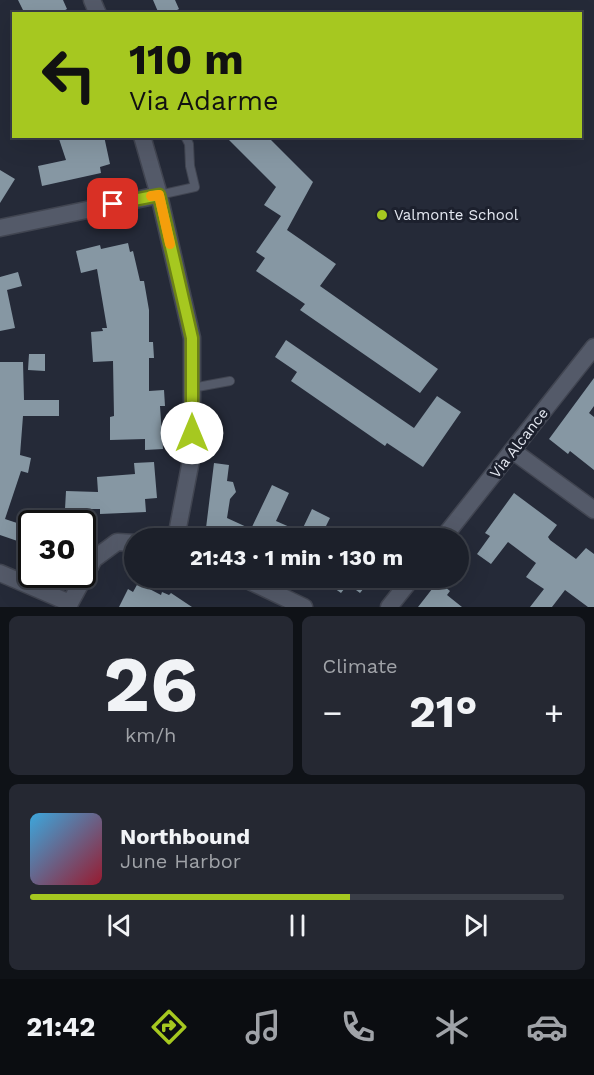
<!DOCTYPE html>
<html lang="en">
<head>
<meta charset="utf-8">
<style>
	:root { --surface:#1c202a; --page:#252832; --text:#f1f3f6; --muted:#a0a3a8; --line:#3a3e47; --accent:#a6c820 }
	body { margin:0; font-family:"Work Sans",sans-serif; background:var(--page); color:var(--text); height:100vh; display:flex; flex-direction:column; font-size:22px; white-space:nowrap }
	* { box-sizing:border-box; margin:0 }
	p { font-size:20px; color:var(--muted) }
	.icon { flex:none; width:33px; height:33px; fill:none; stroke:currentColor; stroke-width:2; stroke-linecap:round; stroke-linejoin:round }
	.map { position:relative; height:607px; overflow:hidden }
	.panel { display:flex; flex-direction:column; gap:9px; padding:9px; background:#0f1217; flex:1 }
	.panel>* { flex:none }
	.guide { position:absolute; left:12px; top:12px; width:570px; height:126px; border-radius:0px; box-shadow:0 6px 24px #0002,0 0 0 2px var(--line); background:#a6c820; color:#111; overflow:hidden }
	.speed { position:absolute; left:18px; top:510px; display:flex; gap:12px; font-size:30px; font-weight:700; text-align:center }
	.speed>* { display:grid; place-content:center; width:78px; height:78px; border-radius:50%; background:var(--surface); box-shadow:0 6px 24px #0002,0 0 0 2px var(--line); line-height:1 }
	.speed .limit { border:3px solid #111; border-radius:9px; background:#fff; color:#111 }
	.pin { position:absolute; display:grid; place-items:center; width:51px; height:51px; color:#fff; margin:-26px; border-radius:12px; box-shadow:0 3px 9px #0006 }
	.me { position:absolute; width:66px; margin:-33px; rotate:0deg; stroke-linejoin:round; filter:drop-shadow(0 0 4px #0008) }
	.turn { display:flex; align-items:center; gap:21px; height:126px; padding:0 18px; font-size:27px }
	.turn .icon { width:78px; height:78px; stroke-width:2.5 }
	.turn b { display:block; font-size:42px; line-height:51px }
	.big { font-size:45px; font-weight:700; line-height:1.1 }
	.panel .tile { flex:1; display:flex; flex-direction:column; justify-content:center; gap:9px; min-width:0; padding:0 21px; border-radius:9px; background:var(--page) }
	.panel .dial { align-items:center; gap:0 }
	.dial b { font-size:78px; line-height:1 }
	.song { display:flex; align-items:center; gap:18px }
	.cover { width:72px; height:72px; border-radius:9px; background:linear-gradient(135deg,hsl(200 70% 55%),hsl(350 70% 35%)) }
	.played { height:6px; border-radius:3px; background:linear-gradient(90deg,var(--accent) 60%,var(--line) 60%) }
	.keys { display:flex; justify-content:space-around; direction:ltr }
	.heat { display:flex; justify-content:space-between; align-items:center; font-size:33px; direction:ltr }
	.panel .tiles { flex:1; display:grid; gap:9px; grid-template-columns:1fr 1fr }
	.tile:last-child { grid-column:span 2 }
	.trip { position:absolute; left:124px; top:528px; width:345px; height:60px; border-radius:30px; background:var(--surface); box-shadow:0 6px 24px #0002,0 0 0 2px var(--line); font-weight:700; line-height:60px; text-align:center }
	.tabs { display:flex; height:96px; justify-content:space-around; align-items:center; background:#0b0d11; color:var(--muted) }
	.tabs .icon { width:42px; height:42px }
	.tabs .on { color:var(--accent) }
	.tabs b { font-size:27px; color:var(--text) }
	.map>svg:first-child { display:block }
	.building { fill:#8697a3 }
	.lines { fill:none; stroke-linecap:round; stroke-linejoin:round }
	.lane-casing { stroke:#414551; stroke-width:10 }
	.street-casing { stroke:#414551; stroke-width:19 }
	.lane { stroke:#545a69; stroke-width:8 }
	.street { stroke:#545a69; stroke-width:16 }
	.route-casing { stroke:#6c8215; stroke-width:15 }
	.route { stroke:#a6c820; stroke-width:10 }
	.slow { stroke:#f59e0b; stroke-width:10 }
	.poi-dot { fill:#a6c820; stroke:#1c202d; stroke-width:2 }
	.labels { text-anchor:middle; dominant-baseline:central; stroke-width:6; stroke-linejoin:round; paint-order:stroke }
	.poi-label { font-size:15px; fill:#e4e8f1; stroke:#1c202d; text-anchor:start }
	.street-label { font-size:15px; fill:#e4e8f1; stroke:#1c202d }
</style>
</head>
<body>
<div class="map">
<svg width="594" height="607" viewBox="0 0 594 607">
	<rect width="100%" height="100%" fill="#252a38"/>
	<path class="building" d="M18,0h45l4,9 -9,5h-33z
		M153,0h22l4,9 -10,5h-10z
		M58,136h46l6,28 -10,3 1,6 -59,13 -4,-20 28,-6z
		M225,136h42l46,46 -26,48 49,34 -16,22 118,83 -18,24 -120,-83 5,-6 -49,-33 9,-13 -9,-6 25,-36 -17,-11 12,-18z
		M0,170l15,9 -15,24z
		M128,243l2,9 3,-1 7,30h4l5,29v32h4l1,16h-5v33l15,-1 1,16h-5l3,43 -18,1v-11l-35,1v-23l4,-1 -1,-55 -20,1 -2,-30 12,-1 -1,-3h5l-10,-59 -16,4 -5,-22 24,-6 1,4z
		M18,272l4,14 -15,4 8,38 -15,3v-54z
		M286,340l128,88 23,-32 24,16 -38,55 -36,-24 -2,3 -94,-65 6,-9 -22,-15z
		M29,354h16v17l-17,-1z
		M0,362h23l1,38h35v16h-36l-3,39 11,3 -3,15 -7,-2 -16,48 27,9v18l-32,-11z
		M594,378v28l-5,7 5,4v53l-24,-19 -2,3 -19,-15z
		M154,462l3,36 -12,1 1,13 -46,2v-5h-35l1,-18 32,1 -1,-15 38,-3 -1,-11z
		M214,463l15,2 -2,16 6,1 3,10 -6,7 -3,19 24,11 21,-44 17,8 -13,28 25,11 11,-23 18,9 -10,20h-91l-23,-10z
		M514,493l43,32 -9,12 2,3 26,19 10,-11 8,6v53h-6l-23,-17 -13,17h-22l14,-18 -18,-12 10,-14 -28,-21 -17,22 -14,-10 13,-18 -5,-3z
		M39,510l25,14h-33z
		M320,578h52l-12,15 -12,-9 -7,9z
		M138,583l23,12 1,-3 7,3 2,-2 21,14h-73l9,-18 5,3z
		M440,583l10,8 -3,4 15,12h-44l18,-23 3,1z"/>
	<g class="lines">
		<defs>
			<path id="lane" d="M159,195l36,-8 -5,-21 -1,-22 -4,-8
				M192,388l38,-7"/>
			<path id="street" d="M92,0l6,14
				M142,136l17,59 33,143v117l-16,83
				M0,228l159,-33
				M513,451l81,59
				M443,538l151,-191
				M0,573l70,30 -1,4
				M243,578l61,29
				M70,603l24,-44 23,-17 18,1
				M389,607l23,-29"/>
		</defs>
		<use href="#lane" class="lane-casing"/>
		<use href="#street" class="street-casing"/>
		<use href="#lane" class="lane"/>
		<use href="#street" class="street"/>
	</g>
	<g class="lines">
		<defs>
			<path id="route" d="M113,204l46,-9 33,143v95"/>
		</defs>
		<use href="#route" class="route-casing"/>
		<use href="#route" class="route"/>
		<path class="slow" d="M151,196l8,-1 11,49"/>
	</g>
	<circle class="poi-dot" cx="382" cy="215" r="6"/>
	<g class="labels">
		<g class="poi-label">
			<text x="394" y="215">Valmonte School</text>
		</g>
		<g class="street-label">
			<text transform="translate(519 443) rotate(-52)">Via Alcance</text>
		</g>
	</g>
</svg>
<div class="speed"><div class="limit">30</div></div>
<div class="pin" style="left:113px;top:204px;background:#d93025"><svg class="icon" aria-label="arrive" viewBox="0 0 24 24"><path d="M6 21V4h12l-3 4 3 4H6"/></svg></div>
<svg class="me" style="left:192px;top:433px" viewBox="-20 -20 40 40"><circle r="19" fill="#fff"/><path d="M0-13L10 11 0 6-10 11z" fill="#a6c820"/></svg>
<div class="trip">21:43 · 1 min · 130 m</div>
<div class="guide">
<div class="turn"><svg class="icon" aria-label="left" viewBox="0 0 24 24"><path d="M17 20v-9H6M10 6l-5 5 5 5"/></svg><div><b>110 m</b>Via Adarme</div></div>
</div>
</div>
<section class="panel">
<div class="tiles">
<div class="tile dial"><b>26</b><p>km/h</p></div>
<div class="tile"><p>Climate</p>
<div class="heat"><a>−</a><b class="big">21°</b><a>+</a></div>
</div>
<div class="tile">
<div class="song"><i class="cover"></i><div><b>Northbound</b><p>June Harbor</p></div></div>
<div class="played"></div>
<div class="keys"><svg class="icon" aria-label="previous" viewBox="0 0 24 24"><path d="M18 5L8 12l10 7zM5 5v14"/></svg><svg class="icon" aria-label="pause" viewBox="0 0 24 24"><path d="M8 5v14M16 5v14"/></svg><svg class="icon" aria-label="next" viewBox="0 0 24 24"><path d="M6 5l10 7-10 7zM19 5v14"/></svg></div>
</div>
</div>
</section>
<nav class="tabs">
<b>21:42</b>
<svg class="icon on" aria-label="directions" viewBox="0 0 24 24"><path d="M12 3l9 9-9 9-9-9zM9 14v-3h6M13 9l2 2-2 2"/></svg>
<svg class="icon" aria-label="music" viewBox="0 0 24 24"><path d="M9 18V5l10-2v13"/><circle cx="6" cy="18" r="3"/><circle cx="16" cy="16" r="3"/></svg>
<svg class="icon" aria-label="phone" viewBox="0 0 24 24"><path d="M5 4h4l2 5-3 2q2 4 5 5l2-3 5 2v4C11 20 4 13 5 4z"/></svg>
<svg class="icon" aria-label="climate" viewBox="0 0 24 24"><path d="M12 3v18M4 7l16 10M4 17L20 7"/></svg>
<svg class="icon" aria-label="car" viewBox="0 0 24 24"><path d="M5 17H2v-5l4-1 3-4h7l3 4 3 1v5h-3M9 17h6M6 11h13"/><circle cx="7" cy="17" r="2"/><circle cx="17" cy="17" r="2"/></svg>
</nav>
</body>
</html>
